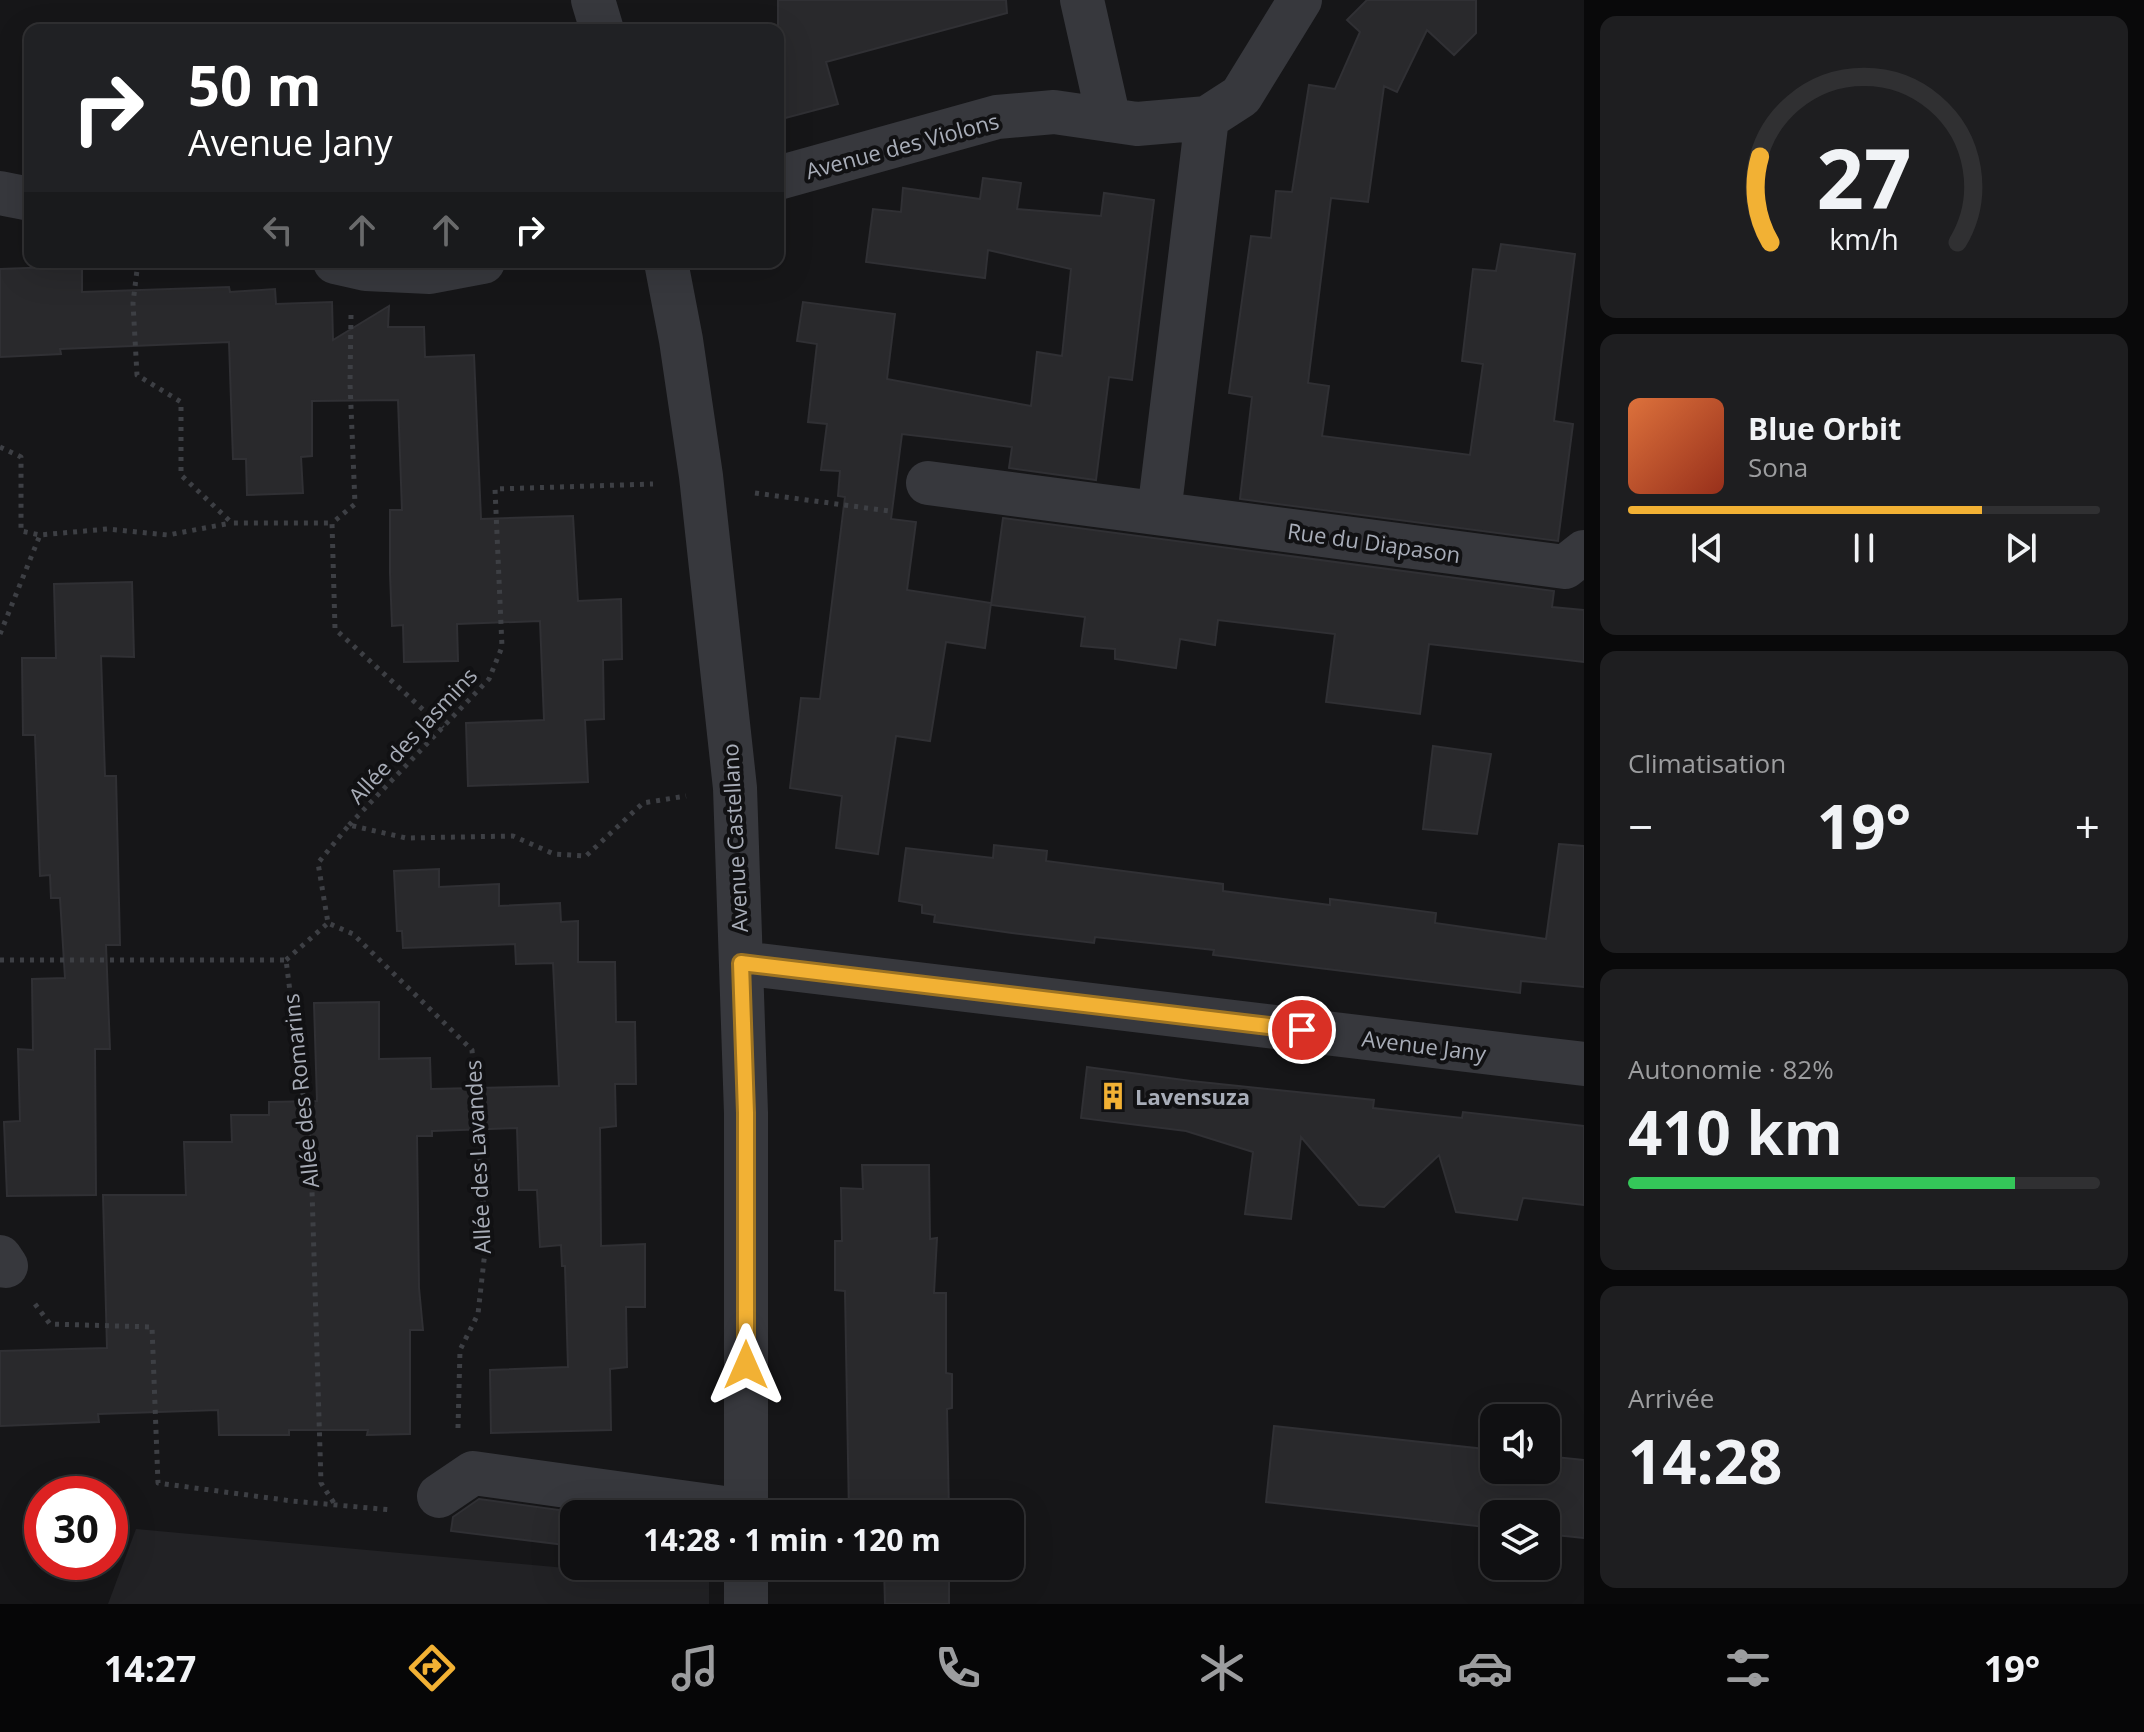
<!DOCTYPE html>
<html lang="fr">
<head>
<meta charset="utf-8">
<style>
	:root { --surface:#101012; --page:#1e1e20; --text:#f1f3f6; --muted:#9c9d9f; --line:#303032; --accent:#f2b134 }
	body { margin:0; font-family:"Open Sans",sans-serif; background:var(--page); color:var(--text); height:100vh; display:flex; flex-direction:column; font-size:30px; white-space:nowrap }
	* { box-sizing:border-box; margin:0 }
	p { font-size:26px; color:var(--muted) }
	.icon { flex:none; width:44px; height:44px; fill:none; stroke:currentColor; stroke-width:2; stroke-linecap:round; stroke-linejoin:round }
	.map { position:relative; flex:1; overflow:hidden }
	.drawer { display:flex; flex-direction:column; gap:16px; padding:16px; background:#09090a; width:560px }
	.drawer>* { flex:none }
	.hud { position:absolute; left:24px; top:24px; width:760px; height:244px; border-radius:16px; box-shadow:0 8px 32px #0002,0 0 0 2px var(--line); background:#202124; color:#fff; overflow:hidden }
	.fabs { position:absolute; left:1480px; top:1404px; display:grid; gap:16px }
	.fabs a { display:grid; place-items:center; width:80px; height:80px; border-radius:16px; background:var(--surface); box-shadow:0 8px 32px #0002,0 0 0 2px var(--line); font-size:40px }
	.speed { position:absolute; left:24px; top:1476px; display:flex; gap:16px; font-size:40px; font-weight:700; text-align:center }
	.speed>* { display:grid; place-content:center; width:104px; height:104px; border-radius:50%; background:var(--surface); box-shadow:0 8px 32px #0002,0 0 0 2px var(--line); line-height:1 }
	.speed .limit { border:12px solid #d22; background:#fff; color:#111 }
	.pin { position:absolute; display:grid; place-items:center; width:68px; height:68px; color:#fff; margin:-34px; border:4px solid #fff; border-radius:50%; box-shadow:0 2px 8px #0007 }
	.me { position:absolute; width:88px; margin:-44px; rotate:0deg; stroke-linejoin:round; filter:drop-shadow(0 0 6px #0008) }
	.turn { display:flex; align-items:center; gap:28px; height:168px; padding:0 32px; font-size:36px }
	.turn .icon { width:104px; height:104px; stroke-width:2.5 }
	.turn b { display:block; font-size:56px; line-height:68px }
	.lanes { display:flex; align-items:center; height:76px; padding:0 32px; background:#0003; justify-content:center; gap:40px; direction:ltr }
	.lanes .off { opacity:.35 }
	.big { font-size:60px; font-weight:700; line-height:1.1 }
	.drawer .card { flex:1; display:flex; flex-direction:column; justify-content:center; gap:12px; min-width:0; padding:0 28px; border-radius:16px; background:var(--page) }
	.drawer .dial { align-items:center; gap:0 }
	.dial svg { height:208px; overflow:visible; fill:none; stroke:var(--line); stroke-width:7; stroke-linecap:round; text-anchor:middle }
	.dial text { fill:var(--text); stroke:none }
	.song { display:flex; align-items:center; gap:24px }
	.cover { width:96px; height:96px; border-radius:12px; background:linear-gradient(135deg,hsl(20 70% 55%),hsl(10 70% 35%)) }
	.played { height:8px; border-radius:4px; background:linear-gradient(90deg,var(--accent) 75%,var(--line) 75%) }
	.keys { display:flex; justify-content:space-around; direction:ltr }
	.heat { display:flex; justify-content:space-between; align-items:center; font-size:44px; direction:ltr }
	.charge { height:12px; border-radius:6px; background:linear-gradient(90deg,#34c759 82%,var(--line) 0) }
	.trip { position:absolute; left:560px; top:1500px; width:464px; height:80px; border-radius:16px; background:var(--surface); box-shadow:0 8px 32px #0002,0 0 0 2px var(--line); font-weight:700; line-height:80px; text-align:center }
	.dock { display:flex; height:128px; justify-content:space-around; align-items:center; background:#060607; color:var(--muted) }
	.dock .icon { width:56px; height:56px }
	.dock .active { color:var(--accent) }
	.dock b { font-size:36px; color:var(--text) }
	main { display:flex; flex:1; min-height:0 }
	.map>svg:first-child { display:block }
	.built { fill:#222225 }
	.building { fill:#29292c; stroke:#303034; stroke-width:2 }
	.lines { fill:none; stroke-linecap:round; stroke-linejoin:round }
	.path { stroke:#3d3f44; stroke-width:5; stroke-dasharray:4 6; stroke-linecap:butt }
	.minor { stroke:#37383d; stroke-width:44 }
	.route-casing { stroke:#9d7322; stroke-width:20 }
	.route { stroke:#f2b134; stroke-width:14 }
	.labels { text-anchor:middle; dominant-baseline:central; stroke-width:8; stroke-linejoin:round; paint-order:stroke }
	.street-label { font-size:22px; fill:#a8adb8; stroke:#111113 }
	.poi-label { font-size:22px; font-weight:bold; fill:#a8adb8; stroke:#111113; text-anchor:start }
</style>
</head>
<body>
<main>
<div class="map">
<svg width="1584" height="1604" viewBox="0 0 1584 1604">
	<rect width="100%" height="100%" fill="#161618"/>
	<path class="built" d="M136,1529l573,52v23h-601z"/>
	<path class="building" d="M778,0h228l1,13 -181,49 12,42 -60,16z
		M1367,0h109v33l-22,22 -27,-25 -30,62 -13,-6 -16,116 -37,-4 -23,185 21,3 -7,50 148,19 13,-91 -21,-3 11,-92 23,2 5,-27 74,10 -21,167 19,3 -15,117 -318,-42 12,-102 -23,-4 22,-157 20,2 5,-47 16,1 17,-107 26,4 25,-57 -13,-12z
		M983,178l38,5 -4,26 84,7 3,-23 50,7 -22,180 -23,-3 -13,103 -87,-12 3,-21 -110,-13 -11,85 25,3 -9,68 84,13 -6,45 -39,-6 -16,99 -34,-5 -18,118 -42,-6 6,-52 -52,-8 11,-90 19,1 25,-202 -7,-1 2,-25 -19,-1 6,-46 -19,-2 9,-78 -20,-3 6,-39 92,12 -8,65 144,27 6,-54 25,4 9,-87 -83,-19 -3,28 -119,-16 7,-53 28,3 2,-24 77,11z
		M82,266v26l147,-5 1,5 45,-3 1,15 56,-2 1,38 56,-34 -1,21h36l1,30 49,-2 7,164 92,-3 5,85 43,-2 1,60 -19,1 1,59 -19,1 3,62 -120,4 -2,-63 78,-3 -4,-99 -83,3 1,37 -54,1 -1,-37 -11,1 -2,-53v-63h12l-4,-110 -86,1v55l-11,1 2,36 -56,2 -1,-36h-13l-4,-117 -169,7 1,5 -61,3v-88z
		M1003,518l551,73 -2,16 32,3v52l-155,-18 -9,70 -94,-12 9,-68 -117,-14 -3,25 -35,-6 -4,29 -61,-9v-10l-34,-3 4,-29 -94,-12z
		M132,582l2,75 -33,-1 4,120h11l4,169h-14l4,104h-15l1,146 -89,1 -3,-74 16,-1 -2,-72 15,1 -1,-71 33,-1 -5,-80h-9l-1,-23 -10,1 -5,-141h-12l-1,-77h34l-2,-74z
		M1433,746l58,8 -14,80 -54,-5z
		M1559,844l25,2v141l-63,-6 -1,12 -307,-38 1,-5 -119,-13 -1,6 -82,-10 -78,-11 1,-7 -13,-2v-8l-23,-4 7,-53 87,10 1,-13 53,6 -1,10 177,23v7l107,14v-6l106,14 -1,10 111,16z
		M439,869v18l60,-3v22l61,-3 1,19 17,-1v41h37l1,60h19l1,62h-21l1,42 -16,2 1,118 44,-2v63h-19l1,60 -17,2 1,61 -120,3 -1,-63 78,-3 -3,-101h-3l-1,-21 -21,2 -3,-57h-18l-2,-62 -85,3v5h-15l2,152 4,42h-13v104l-43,1 1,-5h-79v5h-70l-1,-25 -120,4 1,8 -99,4v-75l107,-3 -4,-153h83l-2,-53h48l-1,-27h38v-13l48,-1 -3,-98 65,-1v57l51,-1 1,31 128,-3 -6,-123 -37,1 -1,-20 -112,4 -1,-17h-5l-3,-60z
		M1087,1067l104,14 183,19 -1,8 89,10 1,-6 121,14v79l-61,-7 -6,22 -61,-8 -17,-57 -55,52 -25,-2 -58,-68 -10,82 -46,-5 8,-62 -67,-21 -105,-13z
		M862,1165h67l1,74 7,-1 -3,55h12v80l6,1v34l-5,1 2,105h-100l-4,-223 -10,-1v-49h7l-1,-53 22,1z
		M1274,1426l220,24v20h52v-14l38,4v78l-38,-4v-20h-52v14l-228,-26z
		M479,1499l95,13v34l-123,-15 2,-14z
		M884,1566h65v38h-64z"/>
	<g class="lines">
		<path class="path" d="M138,262l-5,41 4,72 44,27v73l51,48h100
			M351,315l-1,68 5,121 -23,19 3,106 108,99
			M0,447l21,10v74l19,4
			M755,493l134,18
			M0,634l40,-99 67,-6 61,6 63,-12
			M349,825l140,-146 13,-32 -7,-158 158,-5
			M0,960h286l25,198 10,325 13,20
			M286,960l42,-37
			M35,1304l15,20 102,3 6,156 134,18 100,9
			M458,1428l2,-78 18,-36 8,-72 -14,-192 -119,-116 -25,-11 -10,-60 31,-38 57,13 107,-2 41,18 32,2 57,-53 43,-7"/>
		<path class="minor" d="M593,0l9,30
			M1082,0l27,120
			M778,178l219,-61 57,-5 83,12 70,-6 34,-22 59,-96
			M0,193l30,6
			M335,262l31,7 64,3 53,-10
			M666,262l15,78 20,136 34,312 11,325v401
			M928,483l637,84 19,-15
			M1159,513l48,-395
			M741,963l843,101
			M0,1257l6,9
			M439,1496l34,-23 273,38
			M746,1604v-38"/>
	</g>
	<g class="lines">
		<defs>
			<path id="route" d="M746,1365v-252l-5,-150 561,67"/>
		</defs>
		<use href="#route" class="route-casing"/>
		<use href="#route" class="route"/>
	</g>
	<defs>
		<symbol id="building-bare" viewBox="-9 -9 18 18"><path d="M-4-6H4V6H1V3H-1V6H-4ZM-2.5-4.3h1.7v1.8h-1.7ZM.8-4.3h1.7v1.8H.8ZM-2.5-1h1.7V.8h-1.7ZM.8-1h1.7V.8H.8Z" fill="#f2b134" stroke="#111113" stroke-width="2.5" paint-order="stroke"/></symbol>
	</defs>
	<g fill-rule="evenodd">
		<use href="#building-bare" x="1093" y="1076" width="40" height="40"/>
	</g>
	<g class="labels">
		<g class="street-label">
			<text transform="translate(902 145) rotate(-15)">Avenue des Violons</text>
			<text transform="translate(1374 542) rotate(8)">Rue du Diapason</text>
			<text transform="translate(412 735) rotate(-47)">Allée des Jasmins</text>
			<text transform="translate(734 838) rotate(-93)">Avenue Castellano</text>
			<text transform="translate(1424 1045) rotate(7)">Avenue Jany</text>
			<text transform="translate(300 1091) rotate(-96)">Allée des Romarins</text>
			<text transform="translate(477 1157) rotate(-93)">Allée des Lavandes</text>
		</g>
		<g class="poi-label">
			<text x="1135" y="1096">Lavensuza</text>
		</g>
	</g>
</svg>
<div class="fabs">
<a><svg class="icon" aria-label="sound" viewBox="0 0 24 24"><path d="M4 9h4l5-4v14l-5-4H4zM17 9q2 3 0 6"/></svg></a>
<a><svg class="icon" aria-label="layers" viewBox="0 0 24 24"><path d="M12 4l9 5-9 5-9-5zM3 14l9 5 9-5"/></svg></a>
</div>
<div class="speed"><div class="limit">30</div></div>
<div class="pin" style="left:1302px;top:1030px;background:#d93025"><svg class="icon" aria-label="arrive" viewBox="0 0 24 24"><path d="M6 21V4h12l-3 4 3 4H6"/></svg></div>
<svg class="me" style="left:746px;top:1365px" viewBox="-20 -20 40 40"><path d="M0-17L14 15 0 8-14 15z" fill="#f2b134" stroke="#fff" stroke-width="4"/></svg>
<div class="trip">14:28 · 1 min · 120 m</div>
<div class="hud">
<div class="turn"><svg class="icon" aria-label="right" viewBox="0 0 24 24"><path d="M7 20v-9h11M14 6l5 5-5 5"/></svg><div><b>50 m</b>Avenue Jany</div></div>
<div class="lanes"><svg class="icon off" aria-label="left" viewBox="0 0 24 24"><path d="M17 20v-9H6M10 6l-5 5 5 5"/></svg><svg class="icon off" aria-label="ahead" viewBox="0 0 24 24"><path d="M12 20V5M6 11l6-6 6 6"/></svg><svg class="icon off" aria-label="ahead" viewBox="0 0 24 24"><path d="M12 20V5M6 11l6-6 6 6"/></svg><svg class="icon" aria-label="right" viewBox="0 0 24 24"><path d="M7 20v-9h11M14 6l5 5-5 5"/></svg></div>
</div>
</div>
<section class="drawer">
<div class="card dial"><svg viewBox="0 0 100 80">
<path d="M14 69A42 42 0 1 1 86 69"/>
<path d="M14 69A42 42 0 0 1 10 36" stroke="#f2b134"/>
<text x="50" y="56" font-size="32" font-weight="700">27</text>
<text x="50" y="72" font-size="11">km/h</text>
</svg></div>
<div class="card">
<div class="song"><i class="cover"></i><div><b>Blue Orbit</b><p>Sona</p></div></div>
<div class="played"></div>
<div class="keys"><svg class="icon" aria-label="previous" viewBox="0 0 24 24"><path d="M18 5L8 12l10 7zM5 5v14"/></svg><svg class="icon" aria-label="pause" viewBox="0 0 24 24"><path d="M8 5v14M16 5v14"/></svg><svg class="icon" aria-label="next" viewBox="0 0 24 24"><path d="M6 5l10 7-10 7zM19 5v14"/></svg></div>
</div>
<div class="card"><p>Climatisation</p>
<div class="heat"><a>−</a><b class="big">19°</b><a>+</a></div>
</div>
<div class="card"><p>Autonomie · 82%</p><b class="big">410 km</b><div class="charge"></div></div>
<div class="card"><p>Arrivée</p><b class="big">14:28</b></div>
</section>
</main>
<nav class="dock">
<b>14:27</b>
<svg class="icon active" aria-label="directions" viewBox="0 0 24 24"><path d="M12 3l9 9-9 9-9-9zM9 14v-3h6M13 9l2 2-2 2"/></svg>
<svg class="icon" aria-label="music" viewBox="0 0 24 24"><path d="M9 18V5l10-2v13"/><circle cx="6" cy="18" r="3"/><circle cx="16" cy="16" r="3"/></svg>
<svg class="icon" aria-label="phone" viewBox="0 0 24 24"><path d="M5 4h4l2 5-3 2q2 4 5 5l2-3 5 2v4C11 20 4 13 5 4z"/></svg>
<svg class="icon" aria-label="climate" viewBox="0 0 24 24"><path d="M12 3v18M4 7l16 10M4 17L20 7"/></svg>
<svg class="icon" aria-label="car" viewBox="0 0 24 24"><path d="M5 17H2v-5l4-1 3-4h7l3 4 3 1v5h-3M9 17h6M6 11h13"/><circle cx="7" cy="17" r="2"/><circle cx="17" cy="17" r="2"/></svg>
<svg class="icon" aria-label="filters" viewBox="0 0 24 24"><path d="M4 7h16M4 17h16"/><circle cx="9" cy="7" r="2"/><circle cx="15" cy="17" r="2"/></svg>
<b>19°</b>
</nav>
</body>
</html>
